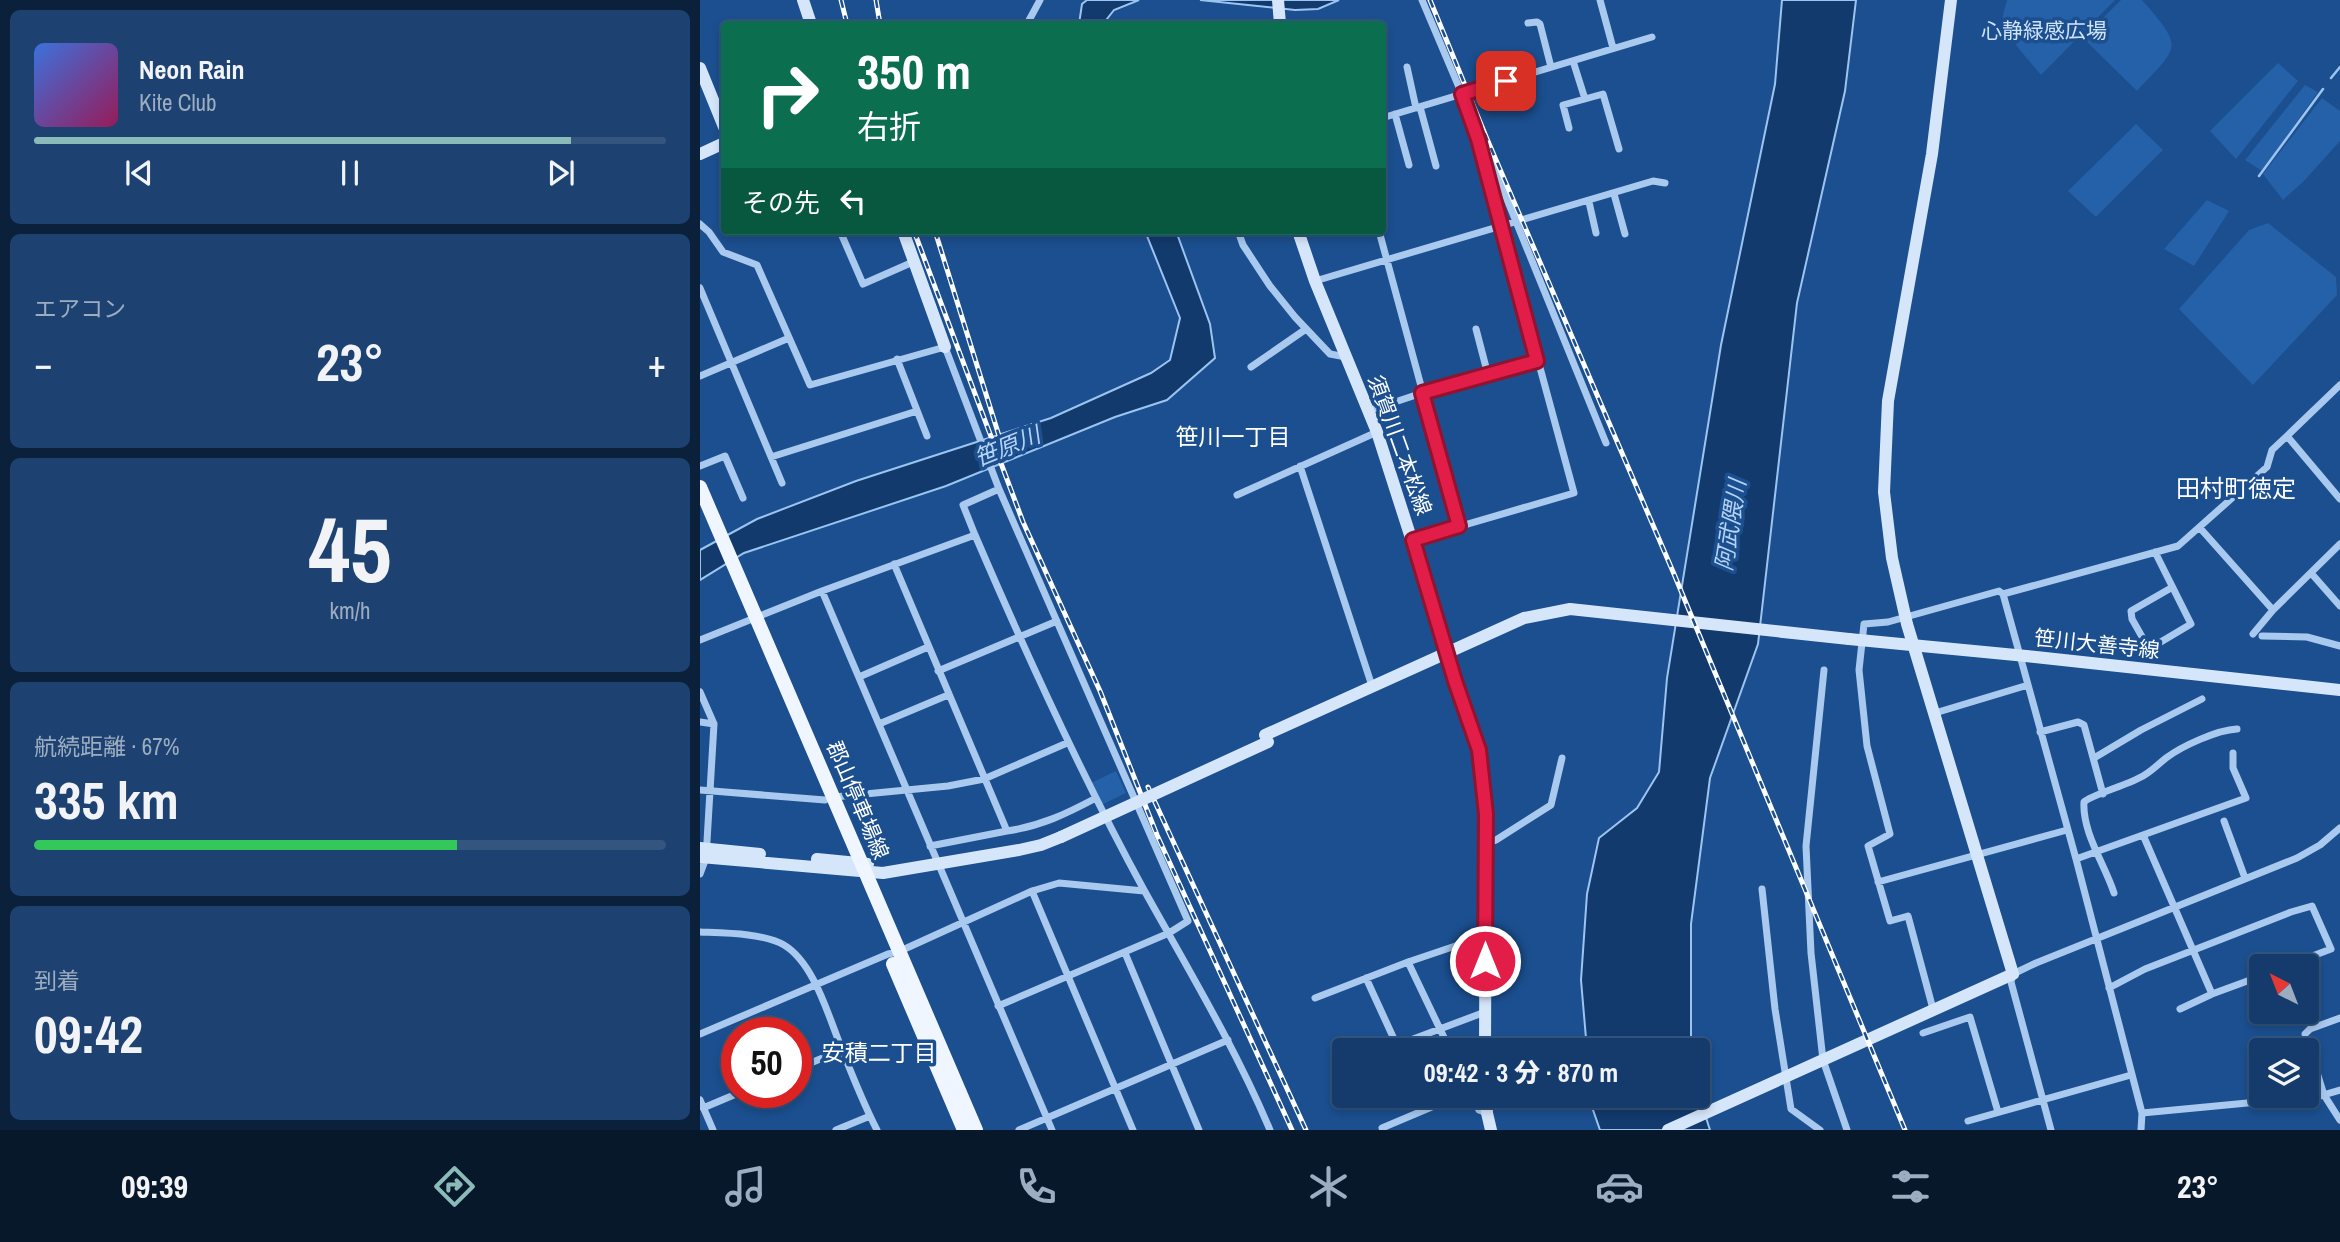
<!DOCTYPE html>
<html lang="ja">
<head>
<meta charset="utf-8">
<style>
	:root { --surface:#143b6b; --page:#1d4271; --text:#f1f3f6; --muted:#9dadc1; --line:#33557e; --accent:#8bbbb9 }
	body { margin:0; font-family:"Archivo Narrow","Noto Sans JP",sans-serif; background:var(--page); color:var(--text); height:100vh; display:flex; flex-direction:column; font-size:26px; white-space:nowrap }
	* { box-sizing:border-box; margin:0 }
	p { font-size:23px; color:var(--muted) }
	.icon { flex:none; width:38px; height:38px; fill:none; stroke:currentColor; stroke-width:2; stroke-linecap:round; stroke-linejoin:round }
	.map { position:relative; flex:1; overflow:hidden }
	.details { display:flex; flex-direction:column; gap:10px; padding:10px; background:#0b203b; width:700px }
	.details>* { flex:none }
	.banner { position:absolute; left:21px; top:21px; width:665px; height:214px; border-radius:7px; box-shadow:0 4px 10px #0003,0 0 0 2px var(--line); background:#0b6e4f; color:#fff; overflow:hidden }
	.needle { width:46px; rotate:318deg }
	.controls { position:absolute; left:1549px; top:954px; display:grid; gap:14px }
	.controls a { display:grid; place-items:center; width:70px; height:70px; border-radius:7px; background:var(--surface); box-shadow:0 4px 10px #0003,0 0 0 2px var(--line); font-size:35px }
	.speed { position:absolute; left:21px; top:1017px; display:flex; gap:14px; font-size:35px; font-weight:700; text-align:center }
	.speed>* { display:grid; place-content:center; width:91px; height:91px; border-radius:50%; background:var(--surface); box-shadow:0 4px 10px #0003,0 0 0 2px var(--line); line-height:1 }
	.speed .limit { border:10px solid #d22; background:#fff; color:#111 }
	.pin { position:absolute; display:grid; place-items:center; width:60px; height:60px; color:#fff; margin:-30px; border-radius:14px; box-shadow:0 4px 10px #0006 }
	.me { position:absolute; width:77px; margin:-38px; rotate:0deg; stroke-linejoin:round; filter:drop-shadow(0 0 5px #0008) }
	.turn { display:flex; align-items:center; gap:24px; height:147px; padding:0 21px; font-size:32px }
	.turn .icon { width:91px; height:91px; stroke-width:2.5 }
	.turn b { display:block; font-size:49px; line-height:60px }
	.then { display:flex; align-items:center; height:66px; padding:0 21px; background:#0003; gap:14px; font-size:26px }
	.big { font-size:52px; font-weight:800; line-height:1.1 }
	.details .widget { flex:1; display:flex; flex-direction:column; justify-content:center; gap:10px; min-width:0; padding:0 24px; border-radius:10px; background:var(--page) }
	.details .dial { align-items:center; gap:0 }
	.dial b { font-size:91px; line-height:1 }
	.song { display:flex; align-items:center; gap:21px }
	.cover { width:84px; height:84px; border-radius:10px; background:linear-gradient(135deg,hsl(220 70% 55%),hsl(330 70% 35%)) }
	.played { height:7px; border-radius:4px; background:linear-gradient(90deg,var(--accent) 85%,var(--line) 85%) }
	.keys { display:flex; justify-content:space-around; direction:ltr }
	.heat { display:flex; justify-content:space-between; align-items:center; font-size:38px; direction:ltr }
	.charge { height:10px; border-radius:5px; background:linear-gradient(90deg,#34c759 67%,var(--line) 0) }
	.trip { position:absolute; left:632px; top:1038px; width:378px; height:70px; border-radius:7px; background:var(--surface); box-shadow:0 4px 10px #0003,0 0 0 2px var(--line); font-weight:800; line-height:70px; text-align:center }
	.dock { display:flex; height:112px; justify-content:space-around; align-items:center; background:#08182b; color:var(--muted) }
	.dock .icon { width:49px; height:49px }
	.dock .on { color:var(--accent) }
	.dock b { font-size:32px; color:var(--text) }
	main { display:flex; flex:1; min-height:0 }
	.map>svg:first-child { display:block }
	.green { fill:#2461a8 }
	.water { fill:#123a6d; stroke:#9cc4f0; stroke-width:2 }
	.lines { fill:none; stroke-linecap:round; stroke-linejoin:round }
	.stream { stroke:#9cc4f0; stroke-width:2.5 }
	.street { stroke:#a9c9ee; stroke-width:7 }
	.secondary { stroke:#d6e6fa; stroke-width:12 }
	.primary { stroke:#f0f6ff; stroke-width:14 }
	.rail-casing { stroke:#fff; stroke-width:5 }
	.rail { stroke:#1b4f8f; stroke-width:2.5; stroke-dasharray:8; stroke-linecap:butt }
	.secondary-bridge { stroke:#d6e6fa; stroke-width:12 }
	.route-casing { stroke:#92132f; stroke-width:18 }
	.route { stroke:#e11d48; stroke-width:12 }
	.labels { text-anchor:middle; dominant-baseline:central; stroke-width:7; stroke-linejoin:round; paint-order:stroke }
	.park-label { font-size:21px; fill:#cfe3fa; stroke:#1b4f8f }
	.street-label { font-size:21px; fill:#fff; stroke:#1b4f8f }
	.neighbourhood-label { font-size:23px; fill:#fff; stroke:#1b4f8f }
	.water-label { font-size:23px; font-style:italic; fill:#b5d3f5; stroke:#1b4f8f }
	.quarter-label { font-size:24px; fill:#fff; stroke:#1b4f8f }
</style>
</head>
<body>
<main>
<section class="details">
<div class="widget">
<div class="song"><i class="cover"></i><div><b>Neon Rain</b><p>Kite Club</p></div></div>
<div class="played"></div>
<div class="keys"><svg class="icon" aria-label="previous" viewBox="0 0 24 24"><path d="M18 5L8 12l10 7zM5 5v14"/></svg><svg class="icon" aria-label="pause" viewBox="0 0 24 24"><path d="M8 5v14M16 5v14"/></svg><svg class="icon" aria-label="next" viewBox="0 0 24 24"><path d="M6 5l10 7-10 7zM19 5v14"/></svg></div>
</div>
<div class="widget"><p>エアコン</p>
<div class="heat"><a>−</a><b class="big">23°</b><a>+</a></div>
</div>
<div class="widget dial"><b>45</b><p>km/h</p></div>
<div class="widget"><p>航続距離 · 67%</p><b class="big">335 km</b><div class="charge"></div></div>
<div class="widget"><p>到着</p><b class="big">09:42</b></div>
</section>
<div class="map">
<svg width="1640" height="1130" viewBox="0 0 1640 1130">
	<rect width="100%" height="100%" fill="#1b4f8f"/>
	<path class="green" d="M1307,0h108l-74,75c-11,-14 -38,-41 -38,-58 0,-5 3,-12 4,-17z
		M1421,0h21c43,49 37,46 -5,91l-54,-53z
		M1578,63l20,18 -62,78 -26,-28z
		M1605,85l13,7 -56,79 -17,-11z
		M1622,98l18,13v30l-36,40 -21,19 -20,-26z
		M1436,124l27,26 -67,67 -28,-26z
		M1507,200l22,11 -35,55 -30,-17z
		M1568,223l68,54 1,18 -84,90 -74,-76 70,-79z
		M416,771l10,22 -25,12 -10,-22z"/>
	<path class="water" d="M387,0h52l-25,10 -11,14h-24l3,-20z
		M500,0h139l-21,9 -23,1z
		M1082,0h74l-11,91 -48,212 -39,341 -48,134 -19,146v126h-104l-6,-70 6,-86 12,-56 38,-30 22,-36 8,-94 54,-333 54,-261z
		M445,231h31l34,93 5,34 -48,42 -52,17 -169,69 -202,67 -44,27v-30l57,-31 99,-38 195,-63 100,-45 19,-13 10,-42z
		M998,1093l12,37h-110l-8,-23 -1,-11h107z"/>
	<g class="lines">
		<path class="stream" d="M1631,78l9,-11
			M1559,176l64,-87"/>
		<path class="street" d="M900,0l13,48
			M828,23l9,-1 3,2 11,43
			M327,24l13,-24
			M873,61l12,38
			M707,67l9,41
			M720,107l16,59
			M695,114l14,51
			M682,118l270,-81
			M869,128l-6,-23 40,-11 16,55
			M780,146l9,9 117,288
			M914,194l11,40
			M889,202l7,31
			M0,224l9,8 14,20 34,13 53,120 135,-38 54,142 189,432 -19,12 -171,73
			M140,231l23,53 50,-22
			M538,231l5,14 27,41 25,31 35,37 16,3
			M679,231l80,295
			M615,281l338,-100 12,2
			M0,288l82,195
			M776,329l12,46
			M197,359l30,77
			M551,367l55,-38
			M0,376l89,-38
			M668,411l54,-18 115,-32
			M1587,436l53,-51
			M71,457l146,-46
			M0,466l25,-10 18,42
			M600,466l72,220
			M299,489l-36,16 12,30c52,121 106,240 169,355 44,79 91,157 126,240
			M537,495l140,-63
			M1500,528l73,82
			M713,540l161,-47 -96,-354 -6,-21 -50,-118
			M1455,552l36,72 -42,25 -17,-30 -1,-8 40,-23
			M194,564l113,267 -77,15
			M1611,573l29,33
			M122,591l230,539
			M1303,594l73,265 66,254 -1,17
			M1553,634l20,-24 67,-66
			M1562,636l45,1 33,9
			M0,640l122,-49 153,-56
			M1124,670l-18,176 5,107 12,107 24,70
			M238,671l119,-50
			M159,677l69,-30
			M0,692l14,32 -8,134 -6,16
			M1235,713l93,-28
			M0,722l14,2
			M179,724l69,-29
			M1340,732l38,-10 6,3 19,69
			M1394,758l47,-28 61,-31
			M0,790l125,10
			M134,797l114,-11 36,-7 83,-36
			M1524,821l21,57
			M307,831c34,-5 59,-17 89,-33
			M1443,835l69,159 -32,15
			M786,844l10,-4 55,-35 11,-47
			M1376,859l170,-61 -13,-30v-15
			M1178,882l189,-52
			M1062,889l13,120 16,100 29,21
			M332,891l101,239
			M1414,893c-9,-28 -32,-61 -30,-91 7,-7 43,-17 55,-24 10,-4 18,-13 27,-20 16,-12 51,-28 71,-29
			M0,932c24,1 63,1 84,13 30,18 44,70 57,102 11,28 22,56 36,83
			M425,953l74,177
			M708,962l42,88
			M666,978l33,72
			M1409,988l36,-19 146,-57 21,-6 19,43 -45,17
			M1512,994l49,-18
			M615,998l93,-36 77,-26
			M1233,1009l-25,-93 -18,5 -22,-75 22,-12 -23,-88 -8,-76 5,-46 24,-2 111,-31 4,3 175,-48 89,-79 5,-17 15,-14 53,63
			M1640,1018l-30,11 -5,5 19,61 16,25
			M1223,1033l47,-16 28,95
			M0,1034l188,-80 10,-2 134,-61 27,-8 85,8
			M684,1050l101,-38
			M96,1069l46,-19
			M721,1096l6,12
			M772,1097l7,13 8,3
			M0,1100l13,30
			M3,1108l38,-16
			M1442,1113l116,-11 28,4 54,-16
			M1268,1121l163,-46
			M682,1128l52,-22 39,-7
			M136,1130l34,-14
			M319,1130l209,-90
			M1351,1130l-40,-148 2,-8 23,-11 261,-105 23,-13 20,-17"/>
		<path class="secondary" d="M103,0l8,24
			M578,0l2,24
			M0,68l24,59
			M0,154l24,-11
			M203,231l42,116
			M598,231l17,50 62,151 102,318 7,64 -1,236
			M1326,656l314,34
			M565,735l259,-117 46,-9 279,30
			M0,848l60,6
			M0,857l183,16 136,-23 22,-5 20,-8
			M117,859l51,5
			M786,1096l1,17 4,17
			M968,1130l345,-156 -106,-350 -15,-66 -8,-66 4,-91 44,-247 19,-154"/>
		<path class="primary" d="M0,487l276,643
			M193,964l71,166"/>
		<defs>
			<path id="rail" d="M141,0l6,24
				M176,0l4,24
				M730,0l57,139 187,435 231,556
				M214,231l109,291 77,169 57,144 135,295
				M235,231l65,208
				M448,787l158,343"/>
		</defs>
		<use href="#rail" class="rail-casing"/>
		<use href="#rail" class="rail"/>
		<path class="secondary-bridge" d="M1149,639l177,17
			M361,837l207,-95"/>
	</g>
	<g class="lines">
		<defs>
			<path id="route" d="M785,961l1,-147 -7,-64 -24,-69 -42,-141 46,-14 -37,-133 115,-32 -59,-222 -16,-45 44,-13"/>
		</defs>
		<use href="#route" class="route-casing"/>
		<use href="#route" class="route"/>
	</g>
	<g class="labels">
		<g class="park-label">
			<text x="1344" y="30">心静緑感広場</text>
		</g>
		<g class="street-label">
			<text transform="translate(700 445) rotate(70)">須賀川二本松線</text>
			<text transform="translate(1397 644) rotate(6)">笹川大善寺線</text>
			<text transform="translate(158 800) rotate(67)">郡山停車場線</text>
		</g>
		<g class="neighbourhood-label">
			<text x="533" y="436">笹川一丁目</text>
			<text x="179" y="1052">安積二丁目</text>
		</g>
		<g class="water-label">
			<text transform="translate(307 446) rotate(-22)">笹原川</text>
			<text transform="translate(1030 525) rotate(-81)">阿武隈川</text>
		</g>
		<g class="quarter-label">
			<text x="1536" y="488">田村町徳定</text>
		</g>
	</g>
</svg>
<div class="controls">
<a><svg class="needle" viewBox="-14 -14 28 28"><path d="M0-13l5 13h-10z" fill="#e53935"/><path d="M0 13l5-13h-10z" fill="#9dadc1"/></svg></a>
<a><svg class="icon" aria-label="layers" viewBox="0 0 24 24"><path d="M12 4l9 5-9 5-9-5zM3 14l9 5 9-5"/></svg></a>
</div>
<div class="speed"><div class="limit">50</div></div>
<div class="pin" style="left:806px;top:81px;background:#d93025"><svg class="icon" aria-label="arrive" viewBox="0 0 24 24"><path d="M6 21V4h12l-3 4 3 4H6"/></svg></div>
<svg class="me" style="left:785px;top:961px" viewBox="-20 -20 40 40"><circle r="17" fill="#e11d48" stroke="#fff" stroke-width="3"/><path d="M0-11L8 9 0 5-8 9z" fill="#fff"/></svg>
<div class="trip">09:42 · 3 分 · 870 m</div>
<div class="banner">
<div class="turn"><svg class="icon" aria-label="right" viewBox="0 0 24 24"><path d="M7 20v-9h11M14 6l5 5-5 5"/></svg><div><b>350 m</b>右折</div></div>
<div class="then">その先<svg class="icon" aria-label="left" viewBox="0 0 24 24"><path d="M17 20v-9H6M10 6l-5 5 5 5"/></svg></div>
</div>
</div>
</main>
<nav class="dock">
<b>09:39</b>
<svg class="icon on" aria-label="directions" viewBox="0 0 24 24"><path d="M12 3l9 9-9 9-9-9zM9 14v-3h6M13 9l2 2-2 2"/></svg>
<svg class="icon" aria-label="music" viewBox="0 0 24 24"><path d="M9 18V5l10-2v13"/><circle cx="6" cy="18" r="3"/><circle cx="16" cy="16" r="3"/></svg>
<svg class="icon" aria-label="phone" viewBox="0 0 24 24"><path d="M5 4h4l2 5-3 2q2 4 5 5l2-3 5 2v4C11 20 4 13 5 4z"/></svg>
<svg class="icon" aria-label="climate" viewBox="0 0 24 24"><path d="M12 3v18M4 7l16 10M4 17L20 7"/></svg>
<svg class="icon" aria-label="car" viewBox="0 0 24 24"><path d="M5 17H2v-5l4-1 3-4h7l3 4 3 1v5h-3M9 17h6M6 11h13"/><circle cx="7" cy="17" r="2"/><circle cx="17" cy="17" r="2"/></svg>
<svg class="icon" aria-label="filters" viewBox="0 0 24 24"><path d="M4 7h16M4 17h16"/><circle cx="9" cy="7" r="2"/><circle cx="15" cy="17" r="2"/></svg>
<b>23°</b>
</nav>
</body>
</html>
